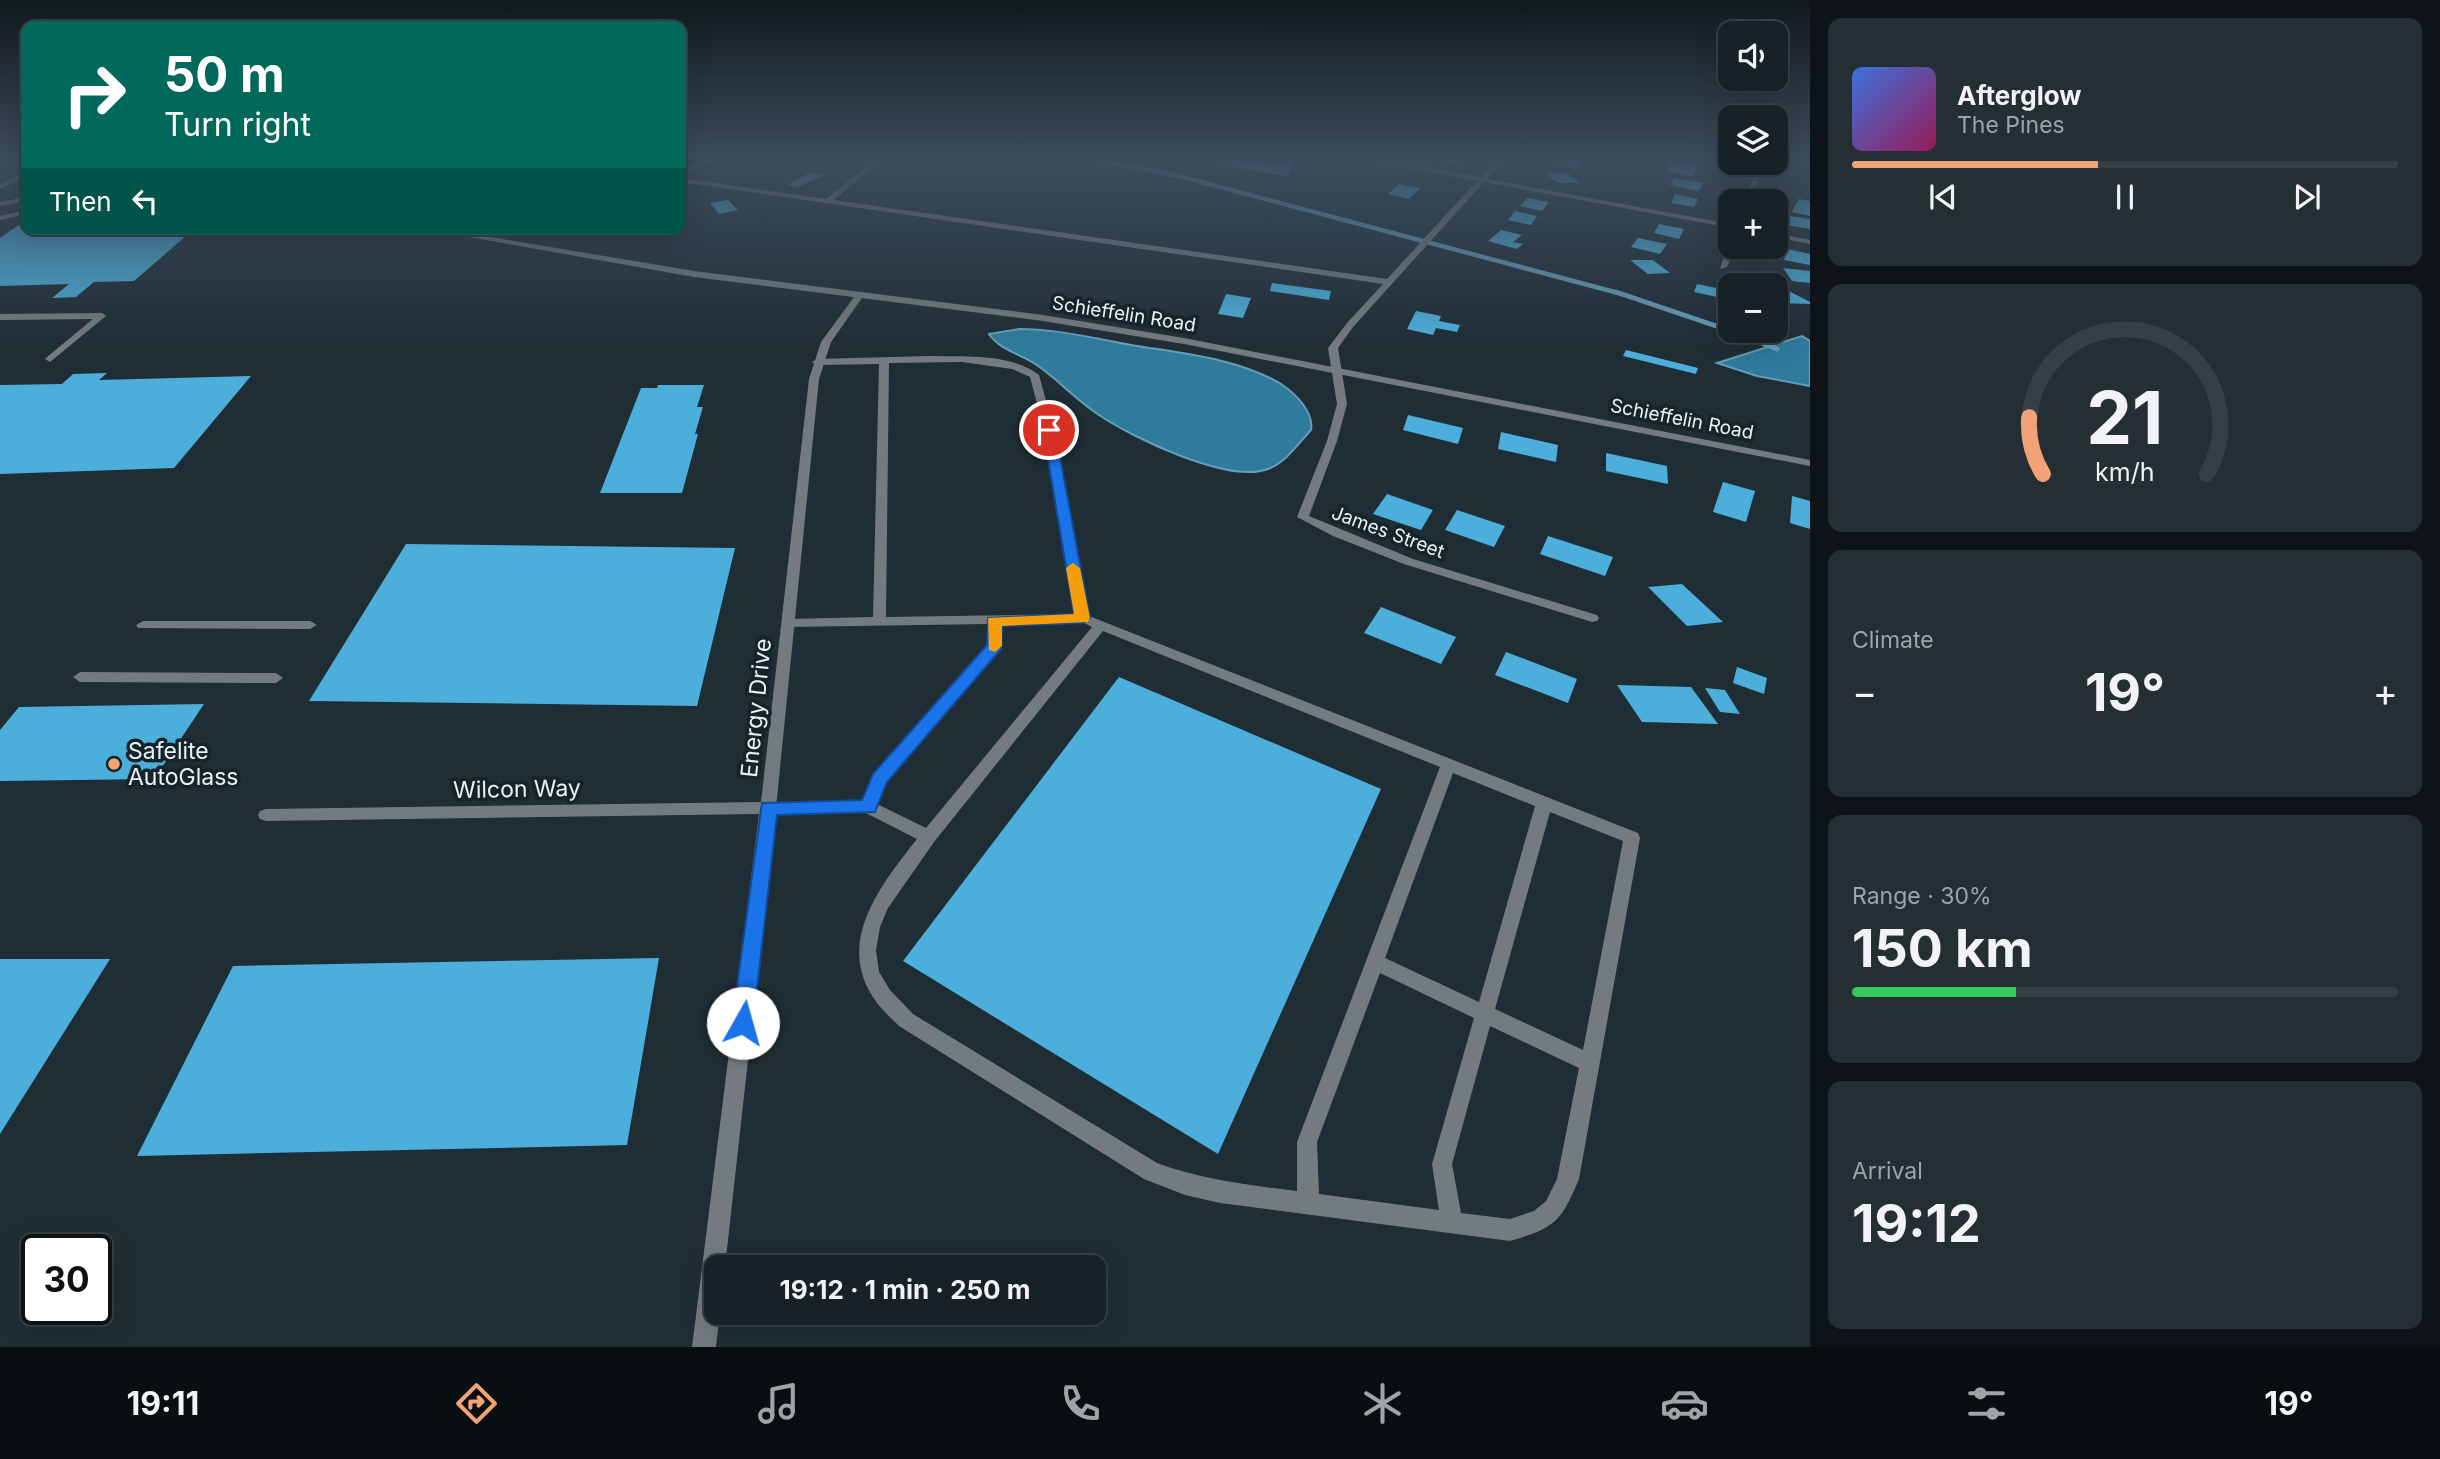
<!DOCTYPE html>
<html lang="en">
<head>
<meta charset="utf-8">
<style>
	:root { --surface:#172228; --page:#242f34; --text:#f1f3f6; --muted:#9ea4a8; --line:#363f45; --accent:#efa377 }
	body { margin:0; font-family:Inter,sans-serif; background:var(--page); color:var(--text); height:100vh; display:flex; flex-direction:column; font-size:26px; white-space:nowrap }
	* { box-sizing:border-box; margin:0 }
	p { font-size:23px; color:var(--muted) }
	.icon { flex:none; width:38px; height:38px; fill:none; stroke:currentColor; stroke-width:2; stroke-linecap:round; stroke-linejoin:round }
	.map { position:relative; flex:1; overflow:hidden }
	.details { display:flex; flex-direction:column; gap:18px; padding:18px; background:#0d1316; width:630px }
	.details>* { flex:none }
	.top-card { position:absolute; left:21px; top:21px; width:665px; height:214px; border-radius:14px; box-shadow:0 7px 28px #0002,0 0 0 2px var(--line); background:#00695c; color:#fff; overflow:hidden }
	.controls { position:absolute; left:1718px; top:21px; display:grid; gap:14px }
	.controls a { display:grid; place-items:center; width:70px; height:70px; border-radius:14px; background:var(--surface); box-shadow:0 7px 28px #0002,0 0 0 2px var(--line); font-size:35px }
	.speed { position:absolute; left:21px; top:1234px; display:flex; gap:14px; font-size:35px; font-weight:700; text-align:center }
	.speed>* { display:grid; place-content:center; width:91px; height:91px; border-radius:50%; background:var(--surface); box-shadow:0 7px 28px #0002,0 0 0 2px var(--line); line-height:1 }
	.speed .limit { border:4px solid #111; border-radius:10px; background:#fff; color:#111 }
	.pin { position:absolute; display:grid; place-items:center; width:60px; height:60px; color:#fff; margin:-30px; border:4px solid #fff; border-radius:50%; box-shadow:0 2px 7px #0007 }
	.me { position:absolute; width:77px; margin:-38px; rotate:7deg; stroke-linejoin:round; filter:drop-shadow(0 0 5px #0008) }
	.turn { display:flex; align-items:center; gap:24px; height:147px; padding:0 28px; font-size:32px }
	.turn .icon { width:91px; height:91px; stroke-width:2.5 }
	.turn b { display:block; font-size:49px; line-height:60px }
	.then { display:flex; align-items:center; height:66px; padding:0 28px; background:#0003; gap:14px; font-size:26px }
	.big { font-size:52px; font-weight:700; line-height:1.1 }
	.details .widget { flex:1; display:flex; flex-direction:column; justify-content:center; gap:10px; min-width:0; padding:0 24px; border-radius:14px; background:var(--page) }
	.details .dial { align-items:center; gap:0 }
	.dial svg { height:182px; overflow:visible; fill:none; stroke:var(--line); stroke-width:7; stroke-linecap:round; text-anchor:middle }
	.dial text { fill:var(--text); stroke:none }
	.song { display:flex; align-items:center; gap:21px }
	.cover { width:84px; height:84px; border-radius:10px; background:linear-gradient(135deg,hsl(220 70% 55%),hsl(330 70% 35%)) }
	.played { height:7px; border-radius:4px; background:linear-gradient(90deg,var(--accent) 45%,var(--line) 45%) }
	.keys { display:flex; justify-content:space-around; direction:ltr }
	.heat { display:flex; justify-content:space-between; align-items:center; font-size:38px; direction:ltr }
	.charge { height:10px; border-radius:5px; background:linear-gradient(90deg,#34c759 30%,var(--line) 0) }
	.trip { position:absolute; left:704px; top:1255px; width:402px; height:70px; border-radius:14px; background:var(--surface); box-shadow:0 7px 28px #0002,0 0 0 2px var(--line); font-weight:700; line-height:70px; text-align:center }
	.menu { display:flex; height:112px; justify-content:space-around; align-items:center; background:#090e10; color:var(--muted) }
	.menu .icon { width:49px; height:49px }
	.menu .active { color:var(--accent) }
	.menu b { font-size:32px; color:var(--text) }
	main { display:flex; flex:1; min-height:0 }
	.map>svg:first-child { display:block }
	.water { fill:#2f7b9c; stroke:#669eb7; stroke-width:2 }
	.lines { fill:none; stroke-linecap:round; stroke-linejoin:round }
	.stream-far1 { stroke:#669eb7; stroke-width:4.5 }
	.stream { stroke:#669eb7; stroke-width:5 }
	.building { fill:#4cafdb }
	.service { fill:#747b7f; fill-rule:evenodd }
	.minor { fill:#747b7f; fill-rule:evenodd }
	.tertiary { fill:#747b7f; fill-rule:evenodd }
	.route { fill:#1a73e8; stroke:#114b97; stroke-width:2 }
	.slow { fill:#f59e0b }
	.poi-dot { fill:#efa377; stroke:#15242b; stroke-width:2.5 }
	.labels { text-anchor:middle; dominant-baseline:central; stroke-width:7; stroke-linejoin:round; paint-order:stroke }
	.far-street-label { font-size:19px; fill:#e8f1f6; stroke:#15242b }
	.street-label { font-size:23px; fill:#e8f1f6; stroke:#15242b }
	.poi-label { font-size:23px; fill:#e8f1f6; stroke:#15242b; text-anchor:start }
</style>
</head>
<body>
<main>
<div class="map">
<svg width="1810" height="1347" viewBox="0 0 1810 1347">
	<rect width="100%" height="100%" fill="#1f2d35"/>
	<path class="water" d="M1019,329c37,0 75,9 112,16 48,8 107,13 150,39 15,10 33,28 30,46 -12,13 -26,33 -43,39 -39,15 -135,-31 -169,-54 -21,-14 -38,-32 -58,-47 -17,-14 -40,-16 -52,-34z
		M1802,336l8,5v45l-53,-10 -40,-13z"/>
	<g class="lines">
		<path class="stream-far1" d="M1085,158l94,18 443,118"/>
		<path class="stream" d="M1616,292l115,39
			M1731,331l46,18"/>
	</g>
	<path class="building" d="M1219,158h22l52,7 -6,11 -73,-12z
		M1424,158h40l-8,7z
		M1560,158l23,4 -5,7 -23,-4z
		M708,159l8,2 -29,11 -6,-2z
		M1671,161l28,5 -6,11 -28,-6z
		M810,172l15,3 -27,12 -10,-2z
		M1545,173h22l13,10h-22z
		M1674,178l29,5 -4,8 -29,-6z
		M1399,184l21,4 -11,11 -21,-5z
		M1675,194l23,5 -4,8 -23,-4z
		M1527,198l22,4 -7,9 -22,-5z
		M1799,199l11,2v15l-18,-4z
		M728,200l10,10 -19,4 -9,-11z
		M1515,211l22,5 -6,9 -23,-5z
		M1790,216l20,3v10l-23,-4z
		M26,220v9h168l-60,52 -40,1 -18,15 -24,1 17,-14 -69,2v-48z
		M1659,224l25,5 -5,10 -25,-6z
		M1501,230l21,5 -9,7 10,2 -6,5 -29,-8z
		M1638,238l29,6 -7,10 -29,-7z
		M1787,249l23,5v11l-26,-5z
		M1630,260h23l17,13 -22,1z
		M1783,268l27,3v12l-18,-2z
		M1272,283l59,8 -2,9 -59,-9z
		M1697,284l34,7v9l-37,-8z
		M1787,290l23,12v2l-34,-1v-12z
		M1226,294l25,4 -8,20 -25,-4z
		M1416,311l25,5 -2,5 21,4 -3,7 -21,-4 -3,7 -26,-6z
		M1626,350l72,18 -2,6 -73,-18z
		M107,373l-8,7 152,-4 -77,92 -174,6v-89l62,-1 11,-10z
		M658,385h46l-7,22h6l-8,27h3l-16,59h-82l41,-105h16z
		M1408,415l55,13 -5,16 -55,-14z
		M1501,432l57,13 -2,17 -58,-13z
		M1606,453l61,13 1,18 -62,-13z
		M1723,482l32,9 -9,31 -33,-10z
		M1387,494l46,16 -12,20 -48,-16z
		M1792,496l18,5v28l-20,-6z
		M1457,510l48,16 -11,21 -49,-17z
		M1548,536l65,21 -8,19 -65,-22z
		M406,544l329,4 -38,158 -388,-5z
		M1682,584l41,38 -36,4 -39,-39z
		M1381,607l75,30 -15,27 -77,-31z
		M1506,652l71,27 -9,24 -73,-28z
		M1737,667l30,11 -3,16 -31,-11z
		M1119,677l262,112 -163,365 -315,-193z
		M1617,685l74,2 27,37 -76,-2z
		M1705,688l20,2 15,24 -20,-2z
		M204,704l-50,75 -154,2v-51l19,-23z
		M659,958l-32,187 -490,11 96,-190z
		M0,959h110l-110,175z"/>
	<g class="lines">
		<path class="service" d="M26,197v4l-26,5v-4z
			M26,210v4l-26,6v-4z
			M0,314l102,-1 4,3 -56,46 -5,-3 2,-2 46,-38 -93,1z
			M930,356c34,1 81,-3 109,19l15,55 35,186 549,217 2,5 -61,341c-18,43 -24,49 -69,62l-290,-38 -35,-8 -41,-16 -245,-153c-7,-7 -16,-15 -22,-23 -44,-59 3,-117 40,-164l-51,-26 -98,1 -6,-2 -2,-4 2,-4 6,-2 95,-1 11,-26 114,-130 -1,-21 -199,3 -7,-4 7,-4 85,-2 6,-253 -62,1 -5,-3 5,-3zM962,362l50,7 18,8 14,53 32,184 -190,3 3,-254zM1082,622l10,5 -166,201 -49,-24 9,-22 114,-133 2,-3 -1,-22zM1103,631l337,136 -143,375v49c-48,-6 -94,-11 -140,-28l-244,-149 -23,-24 -11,-18 -3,-22 4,-23 8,-19 46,-66zM1453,773l82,33 -56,196 -94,-44zM1550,812l73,29 -40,209 -88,-41zM1380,973l94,45 -42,146 7,46 -120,-16 -2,-52zM1490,1026l89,42 -22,111 -11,22 -12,10 -24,8 -49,-6 -9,-49z
			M143,621h167l7,4 -7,4 -172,-1 -2,-3z
			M80,672l196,1 7,5 -7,5 -196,-1 -7,-5z"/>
		<path class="minor" d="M876,158h7l-49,42 553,79 90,-98 -112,-21 -3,-2h12l107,19 18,-19h6l-18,21 244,45v4l-247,-46 -131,145 -15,21 9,56 -10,37 -28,75 104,43 184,56 2,3 -2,3 -5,1 -188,-58 -71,-28 -36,-19 30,-76 10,-37 -9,-56 19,-25 36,-39 -702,-102v-4l145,21z
			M1755,173l5,1 -9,27h-7z
			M1776,233l34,7v4l-34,-7z
			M1731,244v3h4l-8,20 -7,2 7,-23z
			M857,293l7,2 -33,47 -12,37 -43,429 -51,459h-9v45h4l-4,35h-24l67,-533 -493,7 -6,-2 -2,-4 2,-4 6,-2 495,-7 48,-423 12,-37z"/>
		<path class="tertiary" d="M26,171v5l-26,13v-5z
			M424,229h19l251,42 349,44 141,23 626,122v6l-626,-122 -141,-23 -349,-44z"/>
	</g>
	<linearGradient id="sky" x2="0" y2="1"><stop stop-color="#11191d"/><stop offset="0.46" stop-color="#3c4c5c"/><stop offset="1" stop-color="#3c4c5c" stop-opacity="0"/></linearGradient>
	<rect width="1810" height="346" fill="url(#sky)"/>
	<path class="route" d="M1049,427l6,3 35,188 -7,5 -81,3 -1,23 -114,133 -12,30 -98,3 -24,208 -3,7 -7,3 -8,-3 -3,-7 30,-220 100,-3 11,-26 114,-129 1,-27 86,-4 -31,-184z"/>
	<path class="slow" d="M1073,563l7,5 10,50 -2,4 -86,4v20l-7,6 -6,-2 -1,-32 86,-4 -8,-46z"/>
	<circle class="poi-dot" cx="114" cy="764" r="7"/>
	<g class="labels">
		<g class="far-street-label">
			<text transform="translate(1124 314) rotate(9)">Schieffelin Road</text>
			<text transform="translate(1682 419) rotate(11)">Schieffelin Road</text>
			<text transform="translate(1388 532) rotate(20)">James Street</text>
		</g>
		<g class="street-label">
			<text transform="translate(756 708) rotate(-84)">Energy Drive</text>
			<text transform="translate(517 789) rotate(-1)">Wilcon Way</text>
		</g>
		<g class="poi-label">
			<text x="128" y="751">Safelite<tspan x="128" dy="26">AutoGlass</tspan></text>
		</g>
	</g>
</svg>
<div class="controls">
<a><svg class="icon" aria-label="sound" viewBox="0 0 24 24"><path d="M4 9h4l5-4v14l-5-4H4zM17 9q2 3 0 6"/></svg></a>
<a><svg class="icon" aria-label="layers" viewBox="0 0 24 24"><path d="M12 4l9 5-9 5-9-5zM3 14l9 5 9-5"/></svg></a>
<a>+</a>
<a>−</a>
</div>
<div class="speed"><div class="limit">30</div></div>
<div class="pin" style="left:1049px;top:430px;background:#d93025"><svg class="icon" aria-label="arrive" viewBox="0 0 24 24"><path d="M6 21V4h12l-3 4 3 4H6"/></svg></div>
<svg class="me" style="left:743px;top:1023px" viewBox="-20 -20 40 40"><circle r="19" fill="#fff"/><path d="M0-13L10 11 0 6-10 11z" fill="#1a73e8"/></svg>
<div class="trip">19:12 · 1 min · 250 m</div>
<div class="top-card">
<div class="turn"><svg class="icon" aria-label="right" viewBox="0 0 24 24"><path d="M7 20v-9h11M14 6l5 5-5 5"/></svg><div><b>50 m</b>Turn right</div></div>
<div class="then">Then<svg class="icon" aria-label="left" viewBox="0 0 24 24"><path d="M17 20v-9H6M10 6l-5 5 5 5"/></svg></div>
</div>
</div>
<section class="details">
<div class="widget">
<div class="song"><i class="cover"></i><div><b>Afterglow</b><p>The Pines</p></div></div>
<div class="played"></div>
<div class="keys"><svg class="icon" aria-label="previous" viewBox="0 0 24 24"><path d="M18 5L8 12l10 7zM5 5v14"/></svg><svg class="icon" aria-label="pause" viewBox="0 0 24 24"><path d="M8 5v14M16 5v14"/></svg><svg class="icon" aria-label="next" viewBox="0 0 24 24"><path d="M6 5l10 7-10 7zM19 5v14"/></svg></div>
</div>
<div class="widget dial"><svg viewBox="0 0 100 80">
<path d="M14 69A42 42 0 1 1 86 69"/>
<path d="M14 69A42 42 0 0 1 8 44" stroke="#efa377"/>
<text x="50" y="56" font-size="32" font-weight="700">21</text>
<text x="50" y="72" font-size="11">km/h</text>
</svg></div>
<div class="widget"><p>Climate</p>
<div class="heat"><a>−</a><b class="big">19°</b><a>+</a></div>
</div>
<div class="widget"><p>Range · 30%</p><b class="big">150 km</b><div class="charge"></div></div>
<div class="widget"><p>Arrival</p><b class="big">19:12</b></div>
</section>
</main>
<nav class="menu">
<b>19:11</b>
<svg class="icon active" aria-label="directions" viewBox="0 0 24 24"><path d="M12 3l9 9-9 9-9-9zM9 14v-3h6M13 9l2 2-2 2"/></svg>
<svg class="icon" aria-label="music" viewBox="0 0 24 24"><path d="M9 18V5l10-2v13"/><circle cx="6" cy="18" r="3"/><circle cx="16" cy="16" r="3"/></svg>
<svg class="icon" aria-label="phone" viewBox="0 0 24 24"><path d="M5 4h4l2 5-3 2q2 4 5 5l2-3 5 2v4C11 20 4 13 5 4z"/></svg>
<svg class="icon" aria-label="climate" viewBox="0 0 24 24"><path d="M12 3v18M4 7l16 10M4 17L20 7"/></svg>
<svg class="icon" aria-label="car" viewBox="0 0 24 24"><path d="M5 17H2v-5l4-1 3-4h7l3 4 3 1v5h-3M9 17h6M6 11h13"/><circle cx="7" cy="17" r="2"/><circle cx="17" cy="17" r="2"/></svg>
<svg class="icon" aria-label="filters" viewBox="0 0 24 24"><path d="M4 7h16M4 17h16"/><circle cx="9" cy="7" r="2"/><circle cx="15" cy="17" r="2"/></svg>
<b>19°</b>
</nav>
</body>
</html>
